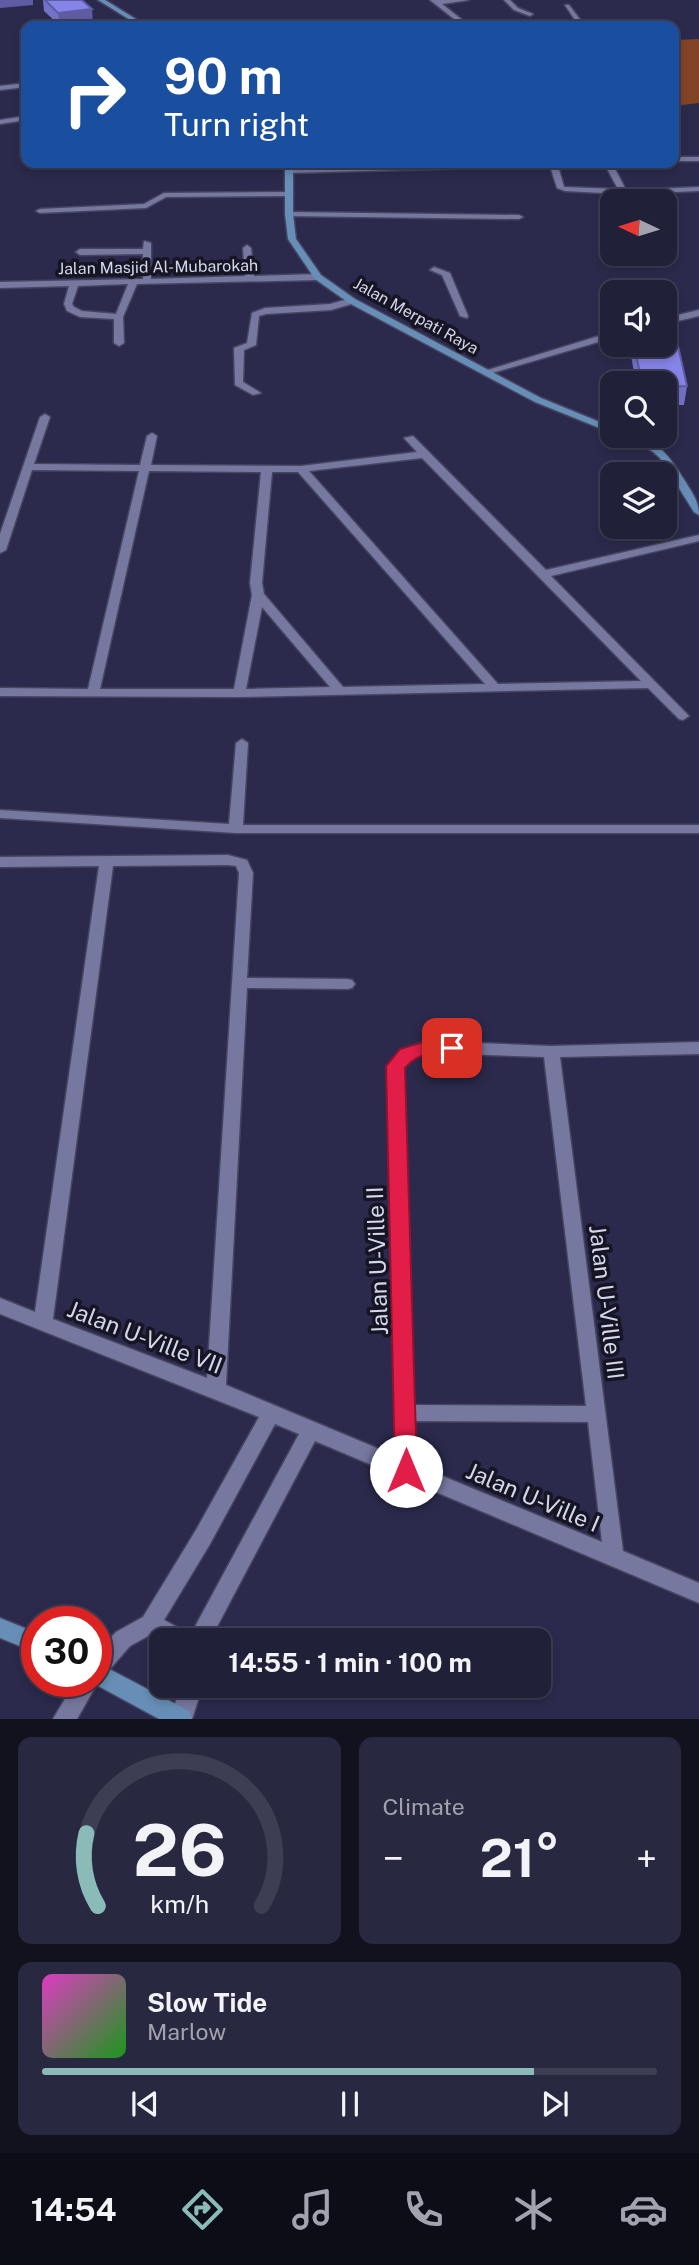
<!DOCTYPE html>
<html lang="en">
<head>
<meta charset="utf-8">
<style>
	:root { --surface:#202039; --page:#282841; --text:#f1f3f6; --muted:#a2a3ae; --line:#3d3e53; --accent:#8bbbb9 }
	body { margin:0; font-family:"Public Sans",sans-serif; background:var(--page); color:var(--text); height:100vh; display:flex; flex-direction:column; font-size:26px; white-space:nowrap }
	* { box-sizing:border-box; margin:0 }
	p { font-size:23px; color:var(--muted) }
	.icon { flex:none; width:38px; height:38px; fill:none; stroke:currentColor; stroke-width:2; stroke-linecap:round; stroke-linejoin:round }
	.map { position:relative; height:1719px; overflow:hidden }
	.panel { display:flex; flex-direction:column; gap:18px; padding:18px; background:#12121f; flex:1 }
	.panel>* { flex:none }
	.banner { position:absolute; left:21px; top:21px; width:658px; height:147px; border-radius:14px; box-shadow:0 4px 10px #0003,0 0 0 2px var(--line); background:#1a4fa0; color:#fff; overflow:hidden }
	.needle { width:46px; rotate:274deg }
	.controls { position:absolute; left:600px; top:189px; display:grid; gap:14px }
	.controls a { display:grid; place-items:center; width:77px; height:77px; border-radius:14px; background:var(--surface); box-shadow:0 4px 10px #0003,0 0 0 2px var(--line); font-size:35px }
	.speed { position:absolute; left:21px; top:1606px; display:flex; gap:14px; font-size:35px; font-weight:700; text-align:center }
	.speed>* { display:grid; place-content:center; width:91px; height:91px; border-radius:50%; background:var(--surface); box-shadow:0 4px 10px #0003,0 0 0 2px var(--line); line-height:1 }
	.speed .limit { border:10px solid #d22; background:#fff; color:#111 }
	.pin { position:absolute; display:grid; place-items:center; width:60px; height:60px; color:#fff; margin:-30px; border-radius:14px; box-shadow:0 4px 10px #0006 }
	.me { position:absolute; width:77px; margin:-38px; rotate:0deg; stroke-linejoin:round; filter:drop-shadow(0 0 5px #0008) }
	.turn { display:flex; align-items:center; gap:24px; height:147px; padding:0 28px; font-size:32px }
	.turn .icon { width:91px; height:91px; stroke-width:2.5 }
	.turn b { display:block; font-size:49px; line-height:60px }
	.big { font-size:52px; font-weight:700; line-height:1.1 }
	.panel .card { flex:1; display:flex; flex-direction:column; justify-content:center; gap:10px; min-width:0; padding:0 24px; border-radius:14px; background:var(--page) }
	.panel .dial { align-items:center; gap:0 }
	.dial svg { height:182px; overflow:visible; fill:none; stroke:var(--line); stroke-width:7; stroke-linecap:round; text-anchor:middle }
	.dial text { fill:var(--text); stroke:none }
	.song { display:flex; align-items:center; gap:21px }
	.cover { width:84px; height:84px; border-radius:10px; background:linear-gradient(135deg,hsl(310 70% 55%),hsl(120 70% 35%)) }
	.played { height:7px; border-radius:4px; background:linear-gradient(90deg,var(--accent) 80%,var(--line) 80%) }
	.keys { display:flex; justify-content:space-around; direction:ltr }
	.heat { display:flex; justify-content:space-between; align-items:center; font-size:38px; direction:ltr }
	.panel .tiles { flex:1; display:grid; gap:18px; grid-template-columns:1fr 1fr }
	.card:last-child { grid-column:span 2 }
	.trip { position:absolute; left:149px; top:1628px; width:402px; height:70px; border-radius:14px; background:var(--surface); box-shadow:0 4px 10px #0003,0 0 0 2px var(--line); font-weight:700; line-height:70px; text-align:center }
	.tabs { display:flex; height:112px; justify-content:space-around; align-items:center; background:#0d0d17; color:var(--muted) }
	.tabs .icon { width:49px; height:49px }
	.tabs .selected { color:var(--accent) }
	.tabs b { font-size:32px; color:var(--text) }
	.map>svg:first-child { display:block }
	.green { fill:#834327 }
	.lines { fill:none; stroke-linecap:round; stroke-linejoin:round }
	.street-casing { stroke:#464561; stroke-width:3 }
	.secondary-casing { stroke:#464561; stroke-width:3 }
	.street { fill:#77789f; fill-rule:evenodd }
	.secondary { fill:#678eb6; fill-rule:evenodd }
	.wall { fill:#7472c8 }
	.shaded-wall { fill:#5e5ca2 }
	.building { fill:#8784e8; stroke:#5e5ca2; stroke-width:2 }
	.route { fill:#e11d48; stroke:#92132f; stroke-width:2 }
	.labels { text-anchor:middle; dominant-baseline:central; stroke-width:7; stroke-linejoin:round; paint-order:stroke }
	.far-street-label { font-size:16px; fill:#d4d6eb; stroke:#151524 }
	.near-street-label { font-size:23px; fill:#d4d6eb; stroke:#151524 }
</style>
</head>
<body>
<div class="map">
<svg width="699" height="1719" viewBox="0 0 699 1719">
	<rect width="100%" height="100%" fill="#2b2a4c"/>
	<path class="green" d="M699,39v64l-25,3v-66z"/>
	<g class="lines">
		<defs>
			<path id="street" d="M430,0h39l-27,4 28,22h-7z
				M504,0h6l8,8 15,6 -3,2 -16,-6z
				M565,5h4l16,21h-6z
				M26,83v4l-26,3v-4z
				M26,116v4l-26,4v-4z
				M674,157h25v4h-25z
				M496,163h74l-12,3 6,21 54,2 -14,-26h8l14,27 73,-3v4l-71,3 2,3 -4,2 -5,-5 -56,-3 -8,-3 -7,-22 -260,7 -4,-2 4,-2z
				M290,192h3v4l-127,1 -20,11 -106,5 -4,-2 4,-2 104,-5 20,-11z
				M289,212l230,3 4,2 -4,2 -233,-3v-4z
				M144,241l7,2v36l94,-3 -2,-28 4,-3 4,3 3,28 64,-2 4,3 -4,3 -181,4 -14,33 1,26 -5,3 -5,-3v-24l-34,-2 -13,-6 -3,-7 5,-18 -69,2v-6l143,-3v-25l-63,1 -4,-3 4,-3h63zM128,284l-12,30 -34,-3 -8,-4 -2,-3 6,-18z
				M434,267l16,6 18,43 -1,2 -7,-2 -18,-41 -12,-5z
				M352,298l3,1v4l-24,7 -65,4 -7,2 -3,29 -12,5 -1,32 18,11 -8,2 -18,-10 -1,-37 13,-5 5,-30 13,-5 65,-4z
				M699,310v6l-34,8v-6z
				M612,332v6l-123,36 -8,-2z
				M45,414l5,3 -16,47 106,1 7,-29 5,-3 5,3 -6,29 150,1 116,-14 -13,-14 9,-2 133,134 153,-35v6l-148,35 138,140 -6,4 -4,-1 -31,-31 -409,9 -239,-1v-8l88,1 51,-218 -107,-1 -26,80 -6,3v-19l40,-117zM422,458l219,223 -143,3 -189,-213zM149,471l112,1 -11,111 2,12 -18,94h-134zM272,472h26l187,212 -142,3 -79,-93 -2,-11zM262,607l68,80 -84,2z
				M242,739l6,4 -5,82h456v8h-463l-236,-15v-8l229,14 7,-81z
				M228,855l19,5 6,13 -6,105 100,1 5,1 3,4 -3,4 -5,1 -100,-1 -21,397 170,71 -9,-390 14,-16 26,-9 124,5 148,-4v12l-139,3 63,494 76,32v20l-384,-162 -105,199 -49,1 -11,-6 -20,11 -26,30 -7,3 1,3 -21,37h-24l22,-37h21v-29l20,-21 27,-15 53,-87 63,-113 -259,-103v-16l35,14 64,-446 -99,1v-10zM228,865l8,1 3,7 -32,505 -154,-59 60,-453zM428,1053l116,4 42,349 -172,-1 -11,-337 10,-10zM414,1421l174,1 14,120 -186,-77zM275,1424l24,10 -109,202 -2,-3 -24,-13 46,-76z
				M181,1685h22l-11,34h-22z"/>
			<path id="secondary" d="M98,0h7l42,26h-7z
				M285,163h8v51l3,25 25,36 34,24 186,99 71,29v6l-77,-31 -186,-99 -34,-24 -27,-40 -3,-25z
				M622,436c33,-2 47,20 63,45 7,12 14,20 14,34l-5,-3 -34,-54 -8,-7z
				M0,1618l37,15v20l-37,-15z
				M96,1662l93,49 3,8h-33l-68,-37h5z"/>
		</defs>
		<use href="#street" class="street-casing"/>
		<use href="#secondary" class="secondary-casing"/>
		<use href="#street" class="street"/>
		<use href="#secondary" class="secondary"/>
	</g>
	<path class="wall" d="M43,0h39l11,22 -33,4 -16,-15z
		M632,345h33l22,41 -3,19h-19v-22h-29l-5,-27z"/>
	<path class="shaded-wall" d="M0,0h33v5l-33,3z
		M92,9l1,13 -33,4 -2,-13z"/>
	<path class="building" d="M45,0h37l10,9 -34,4z
		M665,337h11l11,49 -22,1v-4h-23l-8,-38h31z"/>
	<path class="route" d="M427,1041l32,3 2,4 -2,5c-23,6 -36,-6 -54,15l12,403 -3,7 -8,3 -8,-3 -3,-7 -9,-405 14,-17z"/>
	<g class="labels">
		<g class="far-street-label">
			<text transform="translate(158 267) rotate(-1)">Jalan Masjid Al-Mubarokah</text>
			<text transform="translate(416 316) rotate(29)">Jalan Merpati Raya</text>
		</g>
		<g class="near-street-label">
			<text transform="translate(377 1261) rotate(-92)">Jalan U-Ville II</text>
			<text transform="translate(607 1302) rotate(83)">Jalan U-Ville III</text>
			<text transform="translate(145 1337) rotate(21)">Jalan U-Ville VII</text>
			<text transform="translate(533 1497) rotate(23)">Jalan U-Ville I</text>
		</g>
	</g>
</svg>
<div class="controls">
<a><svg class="needle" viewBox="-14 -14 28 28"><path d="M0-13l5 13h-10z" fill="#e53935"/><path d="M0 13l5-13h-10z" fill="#a2a3ae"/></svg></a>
<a><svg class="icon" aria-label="sound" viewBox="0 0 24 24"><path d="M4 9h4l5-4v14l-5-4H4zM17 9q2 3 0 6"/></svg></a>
<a><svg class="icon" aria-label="search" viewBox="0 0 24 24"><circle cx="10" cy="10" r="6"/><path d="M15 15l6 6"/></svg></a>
<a><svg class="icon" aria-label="layers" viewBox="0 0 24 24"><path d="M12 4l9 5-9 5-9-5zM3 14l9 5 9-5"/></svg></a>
</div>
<div class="speed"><div class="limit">30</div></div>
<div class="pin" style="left:452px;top:1048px;background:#d93025"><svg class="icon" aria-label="arrive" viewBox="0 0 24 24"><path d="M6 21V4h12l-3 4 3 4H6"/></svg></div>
<svg class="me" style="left:406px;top:1471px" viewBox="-20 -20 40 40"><circle r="19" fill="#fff"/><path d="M0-13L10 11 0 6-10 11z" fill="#e11d48"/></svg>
<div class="trip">14:55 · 1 min · 100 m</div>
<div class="banner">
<div class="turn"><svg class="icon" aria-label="right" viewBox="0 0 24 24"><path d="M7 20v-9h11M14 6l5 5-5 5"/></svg><div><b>90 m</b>Turn right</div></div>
</div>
</div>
<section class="panel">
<div class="tiles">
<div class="card dial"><svg viewBox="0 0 100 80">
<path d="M14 69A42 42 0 1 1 86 69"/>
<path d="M14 69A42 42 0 0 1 9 37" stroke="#8bbbb9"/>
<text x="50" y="56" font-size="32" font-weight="700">26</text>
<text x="50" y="72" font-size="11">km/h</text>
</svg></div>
<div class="card"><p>Climate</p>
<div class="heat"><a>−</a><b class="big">21°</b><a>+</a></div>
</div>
<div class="card">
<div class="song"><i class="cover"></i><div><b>Slow Tide</b><p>Marlow</p></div></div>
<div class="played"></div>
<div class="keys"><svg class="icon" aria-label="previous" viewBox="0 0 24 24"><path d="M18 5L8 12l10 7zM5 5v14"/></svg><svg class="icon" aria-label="pause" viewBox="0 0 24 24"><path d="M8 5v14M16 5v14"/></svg><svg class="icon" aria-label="next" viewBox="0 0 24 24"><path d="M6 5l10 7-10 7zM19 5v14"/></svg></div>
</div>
</div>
</section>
<nav class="tabs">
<b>14:54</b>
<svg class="icon selected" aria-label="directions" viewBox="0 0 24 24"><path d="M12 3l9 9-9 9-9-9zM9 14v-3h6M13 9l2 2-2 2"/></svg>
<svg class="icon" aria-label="music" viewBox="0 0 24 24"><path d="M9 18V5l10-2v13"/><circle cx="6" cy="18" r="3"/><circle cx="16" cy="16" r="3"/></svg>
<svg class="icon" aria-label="phone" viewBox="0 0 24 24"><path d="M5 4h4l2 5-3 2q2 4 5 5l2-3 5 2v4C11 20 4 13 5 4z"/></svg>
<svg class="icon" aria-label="climate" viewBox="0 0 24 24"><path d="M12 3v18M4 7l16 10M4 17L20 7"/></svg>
<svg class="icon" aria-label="car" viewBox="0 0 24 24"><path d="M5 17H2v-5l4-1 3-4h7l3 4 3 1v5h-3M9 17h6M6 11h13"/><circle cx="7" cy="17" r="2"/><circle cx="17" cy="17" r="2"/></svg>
</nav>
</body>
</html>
